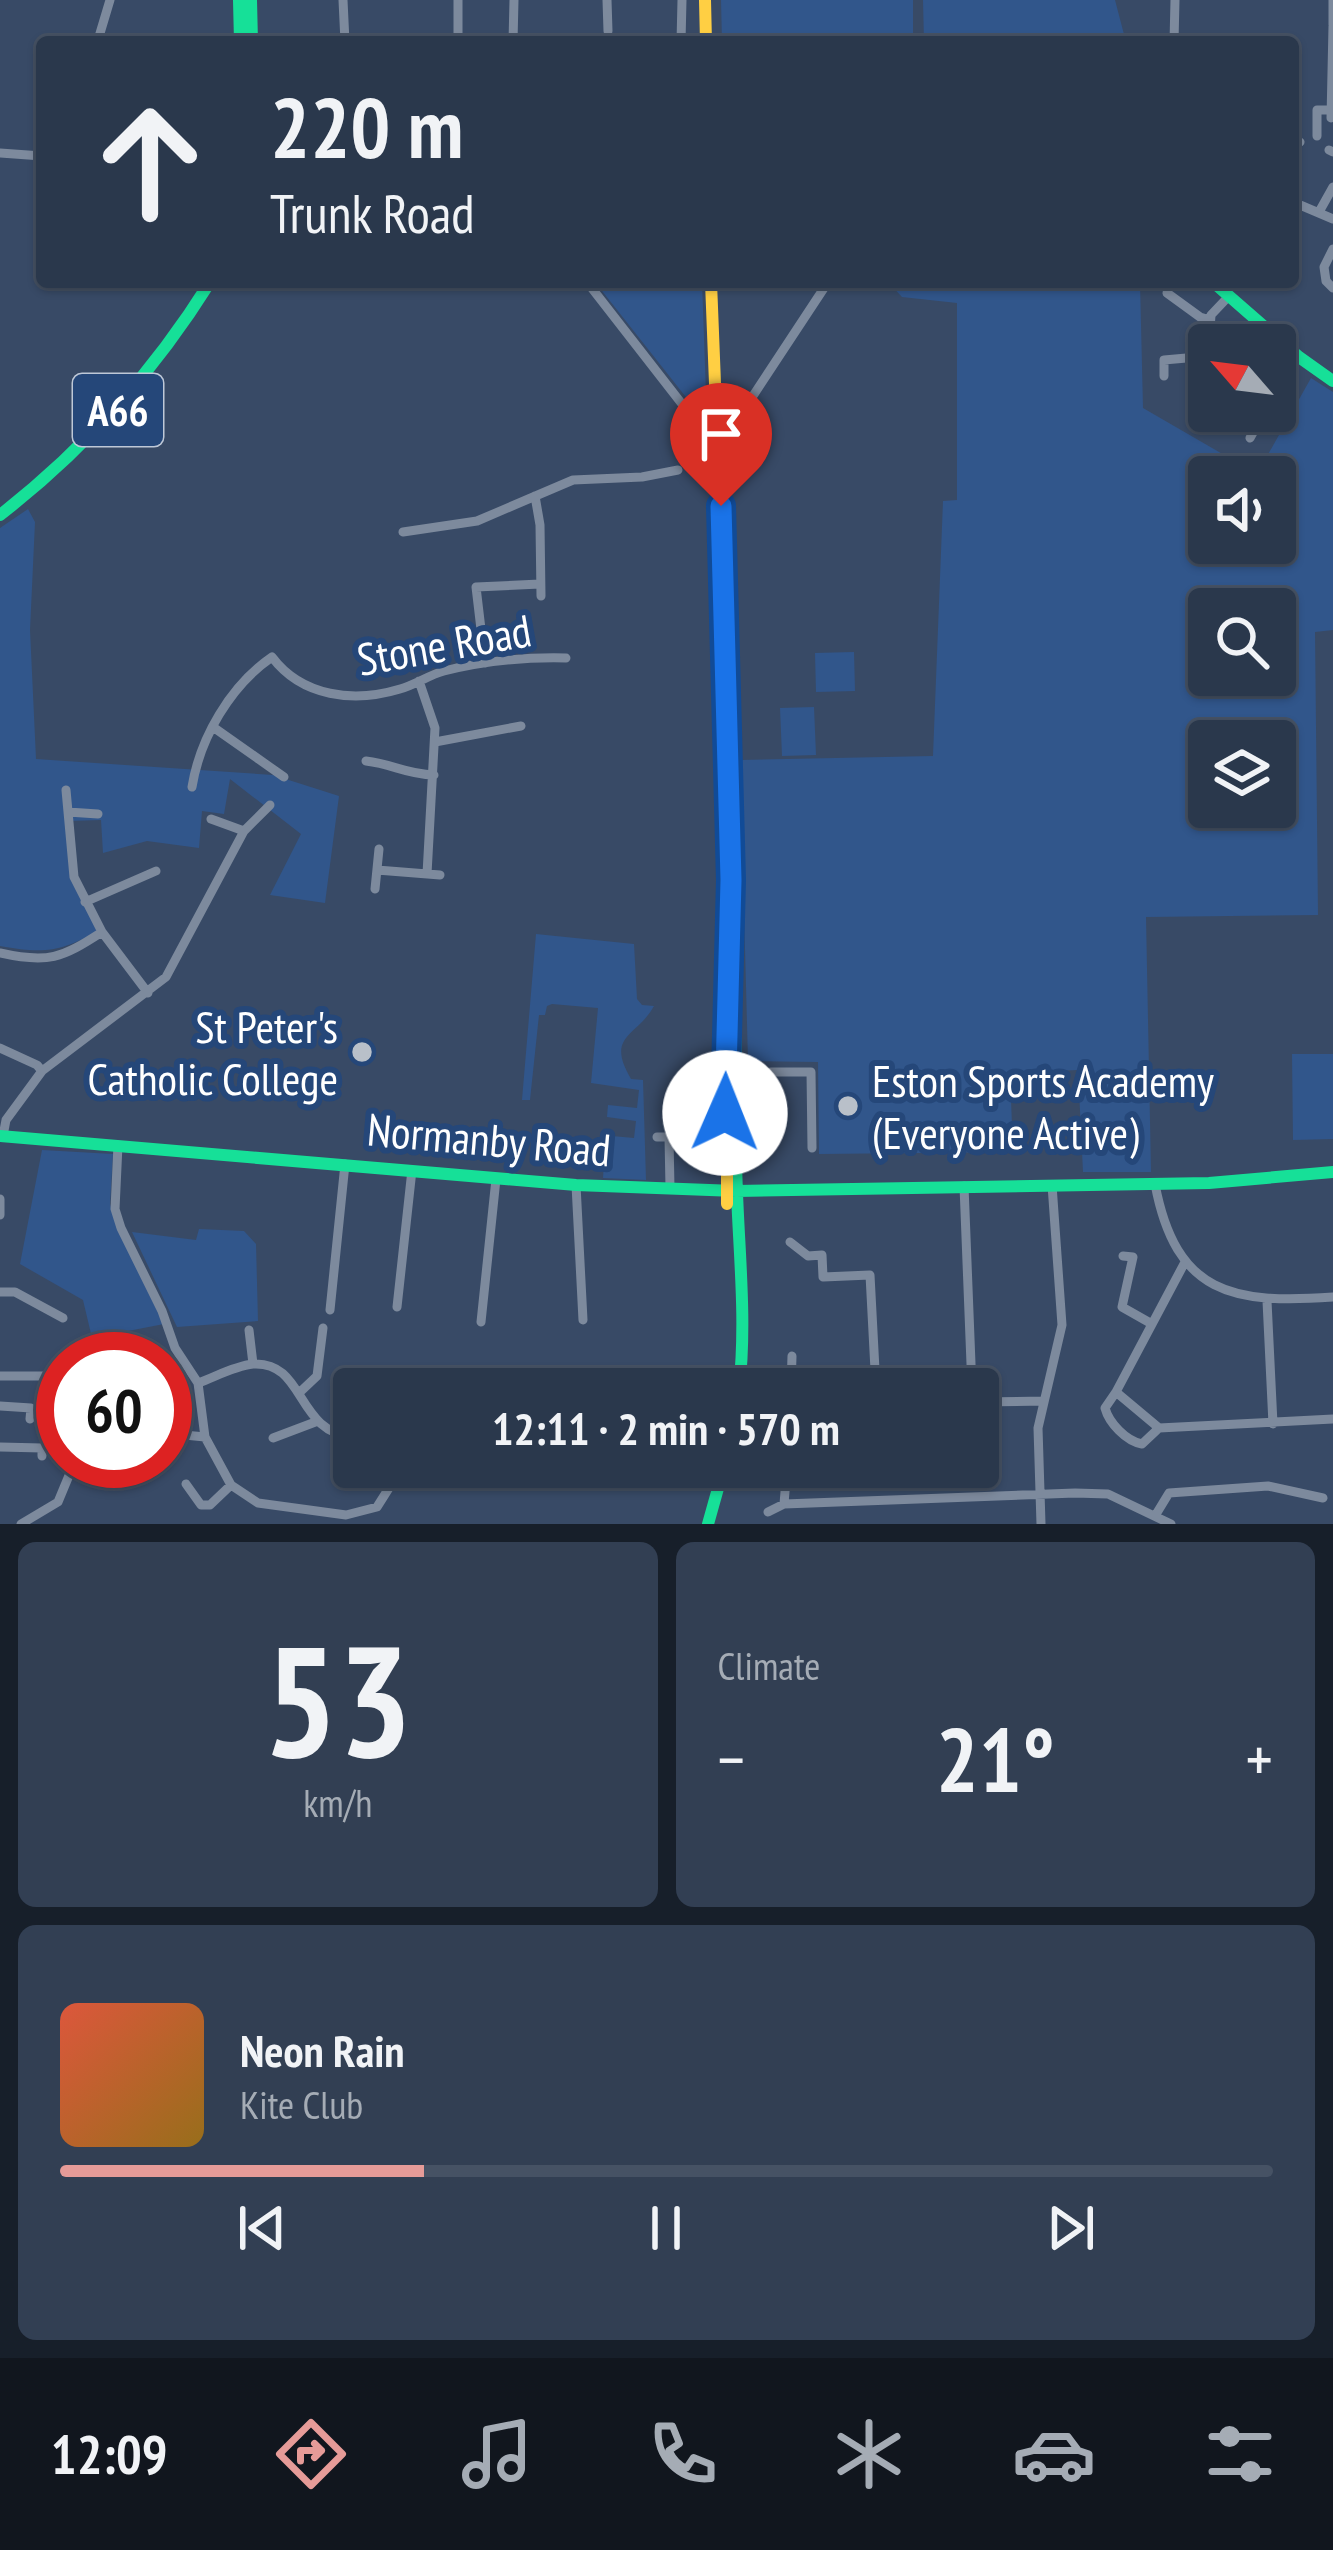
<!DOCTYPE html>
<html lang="en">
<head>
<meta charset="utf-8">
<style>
	:root { --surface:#2a384c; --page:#323f53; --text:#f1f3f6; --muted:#a5acb5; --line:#465264; --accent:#e69b98 }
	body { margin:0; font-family:"PT Sans Narrow",sans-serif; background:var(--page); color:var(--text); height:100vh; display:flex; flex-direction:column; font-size:45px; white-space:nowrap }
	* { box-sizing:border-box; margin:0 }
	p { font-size:39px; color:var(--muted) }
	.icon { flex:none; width:66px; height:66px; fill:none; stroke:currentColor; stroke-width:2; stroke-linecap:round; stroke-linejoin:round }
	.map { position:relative; height:1524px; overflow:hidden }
	.side { display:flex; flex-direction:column; gap:18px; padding:18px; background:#171f2a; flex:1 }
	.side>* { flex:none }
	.banner { position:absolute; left:36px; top:36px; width:1263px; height:252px; border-radius:12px; box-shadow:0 3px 9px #0004,0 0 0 3px var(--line); background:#2a384c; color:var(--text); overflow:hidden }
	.needle { width:78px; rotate:298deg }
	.controls { position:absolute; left:1188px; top:324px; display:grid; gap:24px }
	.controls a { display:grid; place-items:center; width:108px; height:108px; border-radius:12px; background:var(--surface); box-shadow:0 3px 9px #0004,0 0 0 3px var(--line); font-size:60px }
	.speed { position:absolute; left:36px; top:1332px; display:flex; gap:24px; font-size:60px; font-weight:700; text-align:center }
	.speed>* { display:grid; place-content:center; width:156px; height:156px; border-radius:50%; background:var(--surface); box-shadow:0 3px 9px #0004,0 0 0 3px var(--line); line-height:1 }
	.speed .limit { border:18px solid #d22; background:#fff; color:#111 }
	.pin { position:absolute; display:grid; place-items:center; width:102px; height:102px; color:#fff; margin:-123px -51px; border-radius:50% 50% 50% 0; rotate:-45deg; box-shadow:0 0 12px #0007 }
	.pin .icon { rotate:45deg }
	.me { position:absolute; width:132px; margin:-66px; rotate:1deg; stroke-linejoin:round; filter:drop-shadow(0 0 9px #0008) }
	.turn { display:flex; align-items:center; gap:42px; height:252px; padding:0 36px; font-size:54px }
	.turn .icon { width:156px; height:156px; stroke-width:2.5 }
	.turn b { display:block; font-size:84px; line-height:102px }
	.big { font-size:90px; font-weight:800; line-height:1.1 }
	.side .card { flex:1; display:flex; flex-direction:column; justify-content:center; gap:18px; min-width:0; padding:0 42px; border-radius:18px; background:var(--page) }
	.side .dial { align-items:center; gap:0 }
	.dial b { font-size:156px; line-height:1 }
	.song { display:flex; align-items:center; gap:36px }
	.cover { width:144px; height:144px; border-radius:18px; background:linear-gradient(135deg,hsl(10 70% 55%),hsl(40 70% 35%)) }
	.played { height:12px; border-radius:6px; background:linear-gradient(90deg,var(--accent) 30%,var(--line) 30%) }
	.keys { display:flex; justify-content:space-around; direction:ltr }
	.heat { display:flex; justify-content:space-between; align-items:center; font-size:66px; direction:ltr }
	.side .tiles { flex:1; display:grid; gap:18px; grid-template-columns:1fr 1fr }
	.card:last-child { grid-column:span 2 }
	.trip { position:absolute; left:333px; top:1368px; width:666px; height:120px; border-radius:12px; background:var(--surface); box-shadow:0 3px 9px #0004,0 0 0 3px var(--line); font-weight:800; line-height:120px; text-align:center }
	.dock { display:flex; height:192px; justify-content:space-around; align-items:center; background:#11161e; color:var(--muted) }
	.dock .icon { width:84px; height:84px }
	.dock .current { color:var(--accent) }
	.dock b { font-size:54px; color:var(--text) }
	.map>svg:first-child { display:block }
	.green { fill:#31568b; fill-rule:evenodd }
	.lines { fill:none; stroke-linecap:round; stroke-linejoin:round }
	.street { stroke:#7d8a9d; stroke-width:9 }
	.fast { stroke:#16e098; stroke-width:12 }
	.slow { stroke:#ffcf43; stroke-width:12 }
	.route-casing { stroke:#114b97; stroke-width:30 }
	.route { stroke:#1a73e8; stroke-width:21 }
	.poi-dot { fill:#b9c0c9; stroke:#254779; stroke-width:4.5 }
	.labels { text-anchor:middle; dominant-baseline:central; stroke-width:12; stroke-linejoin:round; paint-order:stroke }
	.shield { fill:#254779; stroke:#bec8d7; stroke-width:3 }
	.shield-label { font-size:42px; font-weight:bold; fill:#fff }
	.street-label { font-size:45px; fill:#fff; stroke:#254779 }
	.poi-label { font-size:45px; fill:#fff; stroke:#254779; text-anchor:end }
</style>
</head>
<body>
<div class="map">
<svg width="1333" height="1524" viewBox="0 0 1333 1524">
	<rect width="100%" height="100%" fill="#384a66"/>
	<path class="green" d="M721,0h192v42h-191z
		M923,0h192l11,42h-202z
		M595,282h107l4,112 -3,8 -14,-1z
		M888,282h252l3,126 114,66 54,-96 22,14v238l-18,2 3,283 -172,2 5,255h-68l-5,-102 -68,3 3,79 -194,2 -1,-92 -70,-1 -8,-301 193,-4 10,-255 14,-1v-197l-55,-6zM1209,477h66v66h-66zM1209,609h66v66h-66zM1209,741h66v66h-66z
		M28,509l7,13 -5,108 6,129 237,16 66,21 -14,107 -55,-8 31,-61 -71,-55 -6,35 -22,-3 -3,37 -52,-7 -44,12 -2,-33 -33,1 5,60 27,49c-39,22 -56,24 -100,16v-418z
		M854,652l1,39 -39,1 -1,-39z
		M814,707l2,48 -34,1 -2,-48z
		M536,934l98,10 3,55 5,6 12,1c-17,31 -49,29 -23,73l12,1 3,100 -43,-2 2,-29 7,-13 22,2 2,-17 -29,-4 1,-12 29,3 2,-18 -48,-7 7,-75 -46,-4 -5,2 -2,9h-6l-9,85h-8z
		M1292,1054h41v85l-40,1z
		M42,1150l71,4 -3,50 9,28 45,92 -72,14 -9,-38 -63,-36z
		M199,1229l45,2 12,13 2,77 -81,6 -45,-95 64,8z"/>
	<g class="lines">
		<path class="street" d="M343,0l2,42
			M458,0v42
			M607,0l1,31
			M1333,0v25
			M609,38v4
			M77,39l21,1 12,-40
			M513,42l1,-42
			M681,42l1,-42
			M1174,42l1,-42
			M1331,118l2,-92
			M1317,136v-26h14
			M1293,143l7,-1
			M1329,150l4,2
			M0,153l42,3
			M1293,202l40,17
			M1319,212l14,-25
			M1333,249l-9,18 2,14 7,7
			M587,282l102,131 14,9
			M1167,293l33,24 10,3
			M1209,345l2,-30 18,-19
			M1164,376v-16l45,-4
			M1275,380l7,4 -7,11
			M1192,402l10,7 7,-8
			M732,419l13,-11 83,-126
			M1250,438l15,-27
			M535,496l5,29 1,71
			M403,532l74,-11 96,-41 69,-3 36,-7
			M485,663l-9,-76 64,-3
			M419,681l16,47 -8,146
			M213,727l71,50
			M435,742l86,-16
			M366,761c27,3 39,13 68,14
			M192,787c8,-49 38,-101 80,-130 30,40 82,46 128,32 15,-4 29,-14 44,-18 40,-10 81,-14 122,-13
			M66,790l8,87 28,55 46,61
			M68,812l30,2
			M211,819l33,12
			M377,870l63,5
			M375,889l4,-40
			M85,902l71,-31
			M0,953c48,11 62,5 102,-21
			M0,1048l37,17 5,6
			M771,1072h40l1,76
			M3,1136l3,-16 36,-49 124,-94 78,-146 26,-26
			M657,1137h12l1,51
			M118,1145l-3,64 6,19 41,83 13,37 23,35 7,54 26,48 27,18 88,12 31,-8 12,-19 -6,-21
			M1155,1184c21,111 78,120 178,113
			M576,1185l7,135
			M964,1186l8,203
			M0,1199v16
			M790,1242l18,14 14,-1 1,22 47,-2 6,114
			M1123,1256l10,1 -11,50 30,17
			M0,1292h15l48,26
			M1267,1301l6,123
			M397,1307l15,-137
			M330,1310l15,-146
			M481,1322l15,-143
			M249,1330l4,34
			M0,1376h52l11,7
			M198,1383c17,-6 36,-17 55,-19 53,-3 42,69 101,73
			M791,1389l1,-33
			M1116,1392l-11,16c4,15 21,33 37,36l17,-16
			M299,1393l18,-17 6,-48
			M978,1402l66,-1
			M0,1406l31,2 -1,11
			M165,1427l9,7 31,3
			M1159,1428l-43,-36 69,-130
			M1159,1428l174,-9
			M273,1438l45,-17
			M0,1447l42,1v8
			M186,1484l15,21h9l21,-20
			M784,1504l3,-37
			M768,1512l16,-8 291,-11 33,1 63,30
			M1155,1516l14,-23 99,-7 55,12
			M21,1524l37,-22 17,-41
			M1041,1524l-3,-96 24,-103 -10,-140"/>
		<path class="fast" d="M239,0l1,42
			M251,0l1,42
			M1213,282l86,75 34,24
			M718,439c9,238 18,475 18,713 0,78 12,159 3,237
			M0,515c85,-66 153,-142 210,-233
			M0,1136l576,49 160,6 473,-8 124,-11
			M708,1524l16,-57"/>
		<path class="slow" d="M705,0l1,42
			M711,282l5,127
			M703 424a15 15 0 1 1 30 0a15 15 0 1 1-30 0Z
			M727,993v211"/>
	</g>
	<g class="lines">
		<defs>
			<path id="route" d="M721,506l10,374 -6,233"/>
		</defs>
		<use href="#route" class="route-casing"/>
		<use href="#route" class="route"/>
	</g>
	<g class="poi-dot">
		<circle cx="362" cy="1052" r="12"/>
		<circle cx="848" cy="1106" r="12"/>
	</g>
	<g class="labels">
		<rect class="shield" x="73" y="374" width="90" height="72" rx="9"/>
		<g class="shield-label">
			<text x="118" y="410">A66</text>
		</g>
		<g class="street-label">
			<text transform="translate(444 644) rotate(-10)">Stone Road</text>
			<text transform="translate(489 1139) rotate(5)">Normanby Road</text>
		</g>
		<g class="poi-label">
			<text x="338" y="1026">St Peter's<tspan x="338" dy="52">Catholic College</tspan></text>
			<text x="872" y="1080" text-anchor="start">Eston Sports Academy<tspan x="872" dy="52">(Everyone Active)</tspan></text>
		</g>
	</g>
</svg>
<div class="controls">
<a><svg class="needle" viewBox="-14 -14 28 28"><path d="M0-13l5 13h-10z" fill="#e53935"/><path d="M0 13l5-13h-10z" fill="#a5acb5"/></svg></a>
<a><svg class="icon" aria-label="sound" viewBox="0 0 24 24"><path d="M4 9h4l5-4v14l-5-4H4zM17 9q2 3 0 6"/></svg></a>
<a><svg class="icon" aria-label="search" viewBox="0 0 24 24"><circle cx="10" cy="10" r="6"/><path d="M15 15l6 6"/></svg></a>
<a><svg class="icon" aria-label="layers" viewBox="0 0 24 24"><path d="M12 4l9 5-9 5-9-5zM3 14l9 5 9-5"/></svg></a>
</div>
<div class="speed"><div class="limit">60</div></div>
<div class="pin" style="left:721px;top:506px;background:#d93025"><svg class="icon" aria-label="arrive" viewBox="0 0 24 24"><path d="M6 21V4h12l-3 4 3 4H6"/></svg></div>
<svg class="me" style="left:725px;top:1113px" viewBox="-20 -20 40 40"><circle r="19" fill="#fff"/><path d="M0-13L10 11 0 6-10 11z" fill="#1a73e8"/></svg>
<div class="trip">12:11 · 2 min · 570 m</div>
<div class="banner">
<div class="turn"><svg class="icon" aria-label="ahead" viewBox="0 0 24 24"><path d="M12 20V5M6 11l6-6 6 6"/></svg><div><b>220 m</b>Trunk Road</div></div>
</div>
</div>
<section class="side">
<div class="tiles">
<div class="card dial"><b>53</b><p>km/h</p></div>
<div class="card"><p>Climate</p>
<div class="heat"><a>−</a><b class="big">21°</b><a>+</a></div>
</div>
<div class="card">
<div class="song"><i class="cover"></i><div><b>Neon Rain</b><p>Kite Club</p></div></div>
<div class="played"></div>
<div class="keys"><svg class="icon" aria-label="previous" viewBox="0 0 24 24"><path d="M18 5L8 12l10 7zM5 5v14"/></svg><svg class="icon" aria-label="pause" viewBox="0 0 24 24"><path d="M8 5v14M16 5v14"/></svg><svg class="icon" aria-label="next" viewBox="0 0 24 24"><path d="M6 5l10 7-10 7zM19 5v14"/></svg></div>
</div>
</div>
</section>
<nav class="dock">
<b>12:09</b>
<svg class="icon current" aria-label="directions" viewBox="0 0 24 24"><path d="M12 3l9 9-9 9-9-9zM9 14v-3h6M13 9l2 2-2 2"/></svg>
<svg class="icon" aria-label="music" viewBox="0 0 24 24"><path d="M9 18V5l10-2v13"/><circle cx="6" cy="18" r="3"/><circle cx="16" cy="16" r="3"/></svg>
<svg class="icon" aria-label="phone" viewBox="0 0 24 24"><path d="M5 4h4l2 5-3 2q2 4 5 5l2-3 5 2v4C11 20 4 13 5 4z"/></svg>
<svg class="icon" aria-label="climate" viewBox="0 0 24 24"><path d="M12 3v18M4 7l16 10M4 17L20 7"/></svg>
<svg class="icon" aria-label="car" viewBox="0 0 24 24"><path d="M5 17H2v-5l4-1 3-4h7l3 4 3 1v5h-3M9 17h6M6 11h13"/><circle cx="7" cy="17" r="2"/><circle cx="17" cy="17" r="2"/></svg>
<svg class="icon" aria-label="filters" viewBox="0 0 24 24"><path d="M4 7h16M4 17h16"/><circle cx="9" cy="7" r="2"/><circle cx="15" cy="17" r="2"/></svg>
</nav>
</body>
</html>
